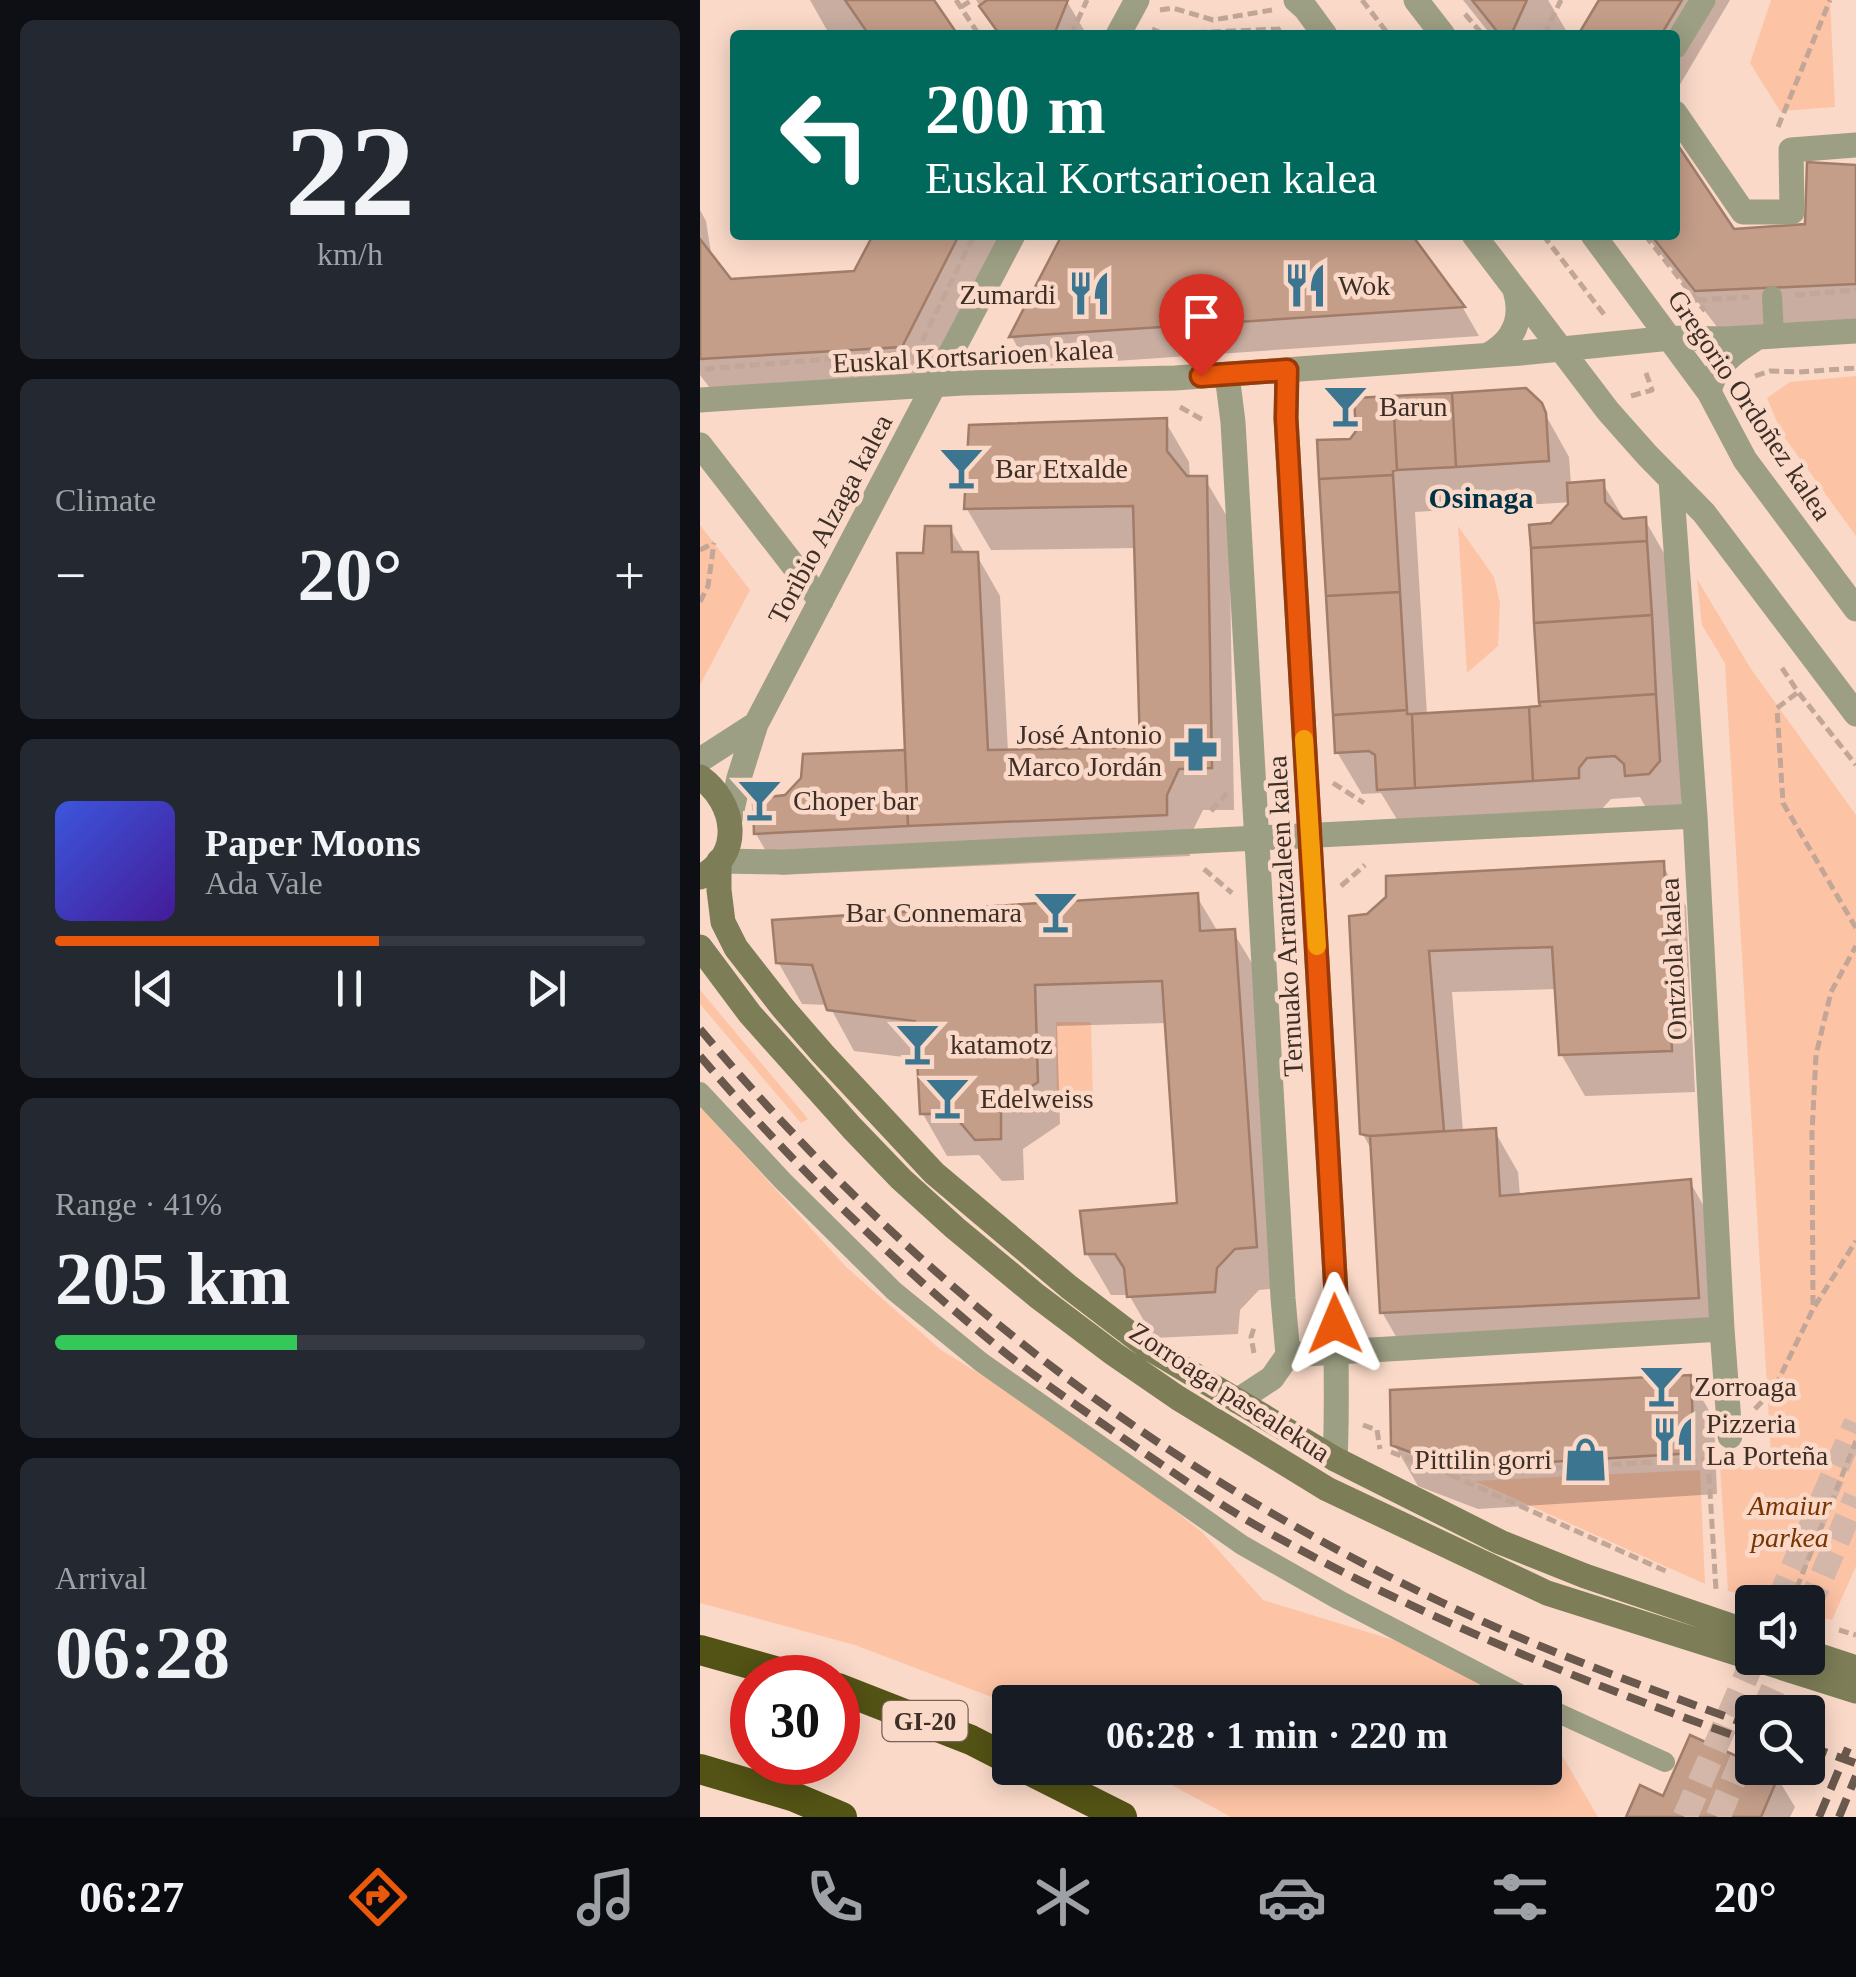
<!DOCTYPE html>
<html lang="en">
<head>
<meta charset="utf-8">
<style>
	:root { --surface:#171b24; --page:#242831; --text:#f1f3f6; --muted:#9ea1a6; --line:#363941; --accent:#ea580c }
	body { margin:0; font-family:"Times New Roman",serif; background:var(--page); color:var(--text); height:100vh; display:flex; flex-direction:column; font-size:38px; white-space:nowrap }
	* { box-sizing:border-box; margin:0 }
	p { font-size:32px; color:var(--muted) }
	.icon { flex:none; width:55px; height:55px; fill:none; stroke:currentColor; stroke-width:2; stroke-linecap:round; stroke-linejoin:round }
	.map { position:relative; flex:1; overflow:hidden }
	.panel { display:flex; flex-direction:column; gap:20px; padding:20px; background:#0d0f14; width:700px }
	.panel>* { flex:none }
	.guide { position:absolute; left:30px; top:30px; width:950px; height:210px; border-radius:10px; box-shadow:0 5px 25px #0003; background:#00695c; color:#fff; overflow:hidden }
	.tools { position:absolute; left:1035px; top:1585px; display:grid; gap:20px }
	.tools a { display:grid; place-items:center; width:90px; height:90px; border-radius:10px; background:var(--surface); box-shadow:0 5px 25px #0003; font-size:50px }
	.speed { position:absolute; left:30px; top:1655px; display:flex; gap:20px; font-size:50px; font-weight:700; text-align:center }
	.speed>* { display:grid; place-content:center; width:130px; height:130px; border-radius:50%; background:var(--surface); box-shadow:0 5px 25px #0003; line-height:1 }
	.speed .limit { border:15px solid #d22; background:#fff; color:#111 }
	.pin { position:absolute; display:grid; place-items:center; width:85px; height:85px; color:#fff; margin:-102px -42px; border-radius:50% 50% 50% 0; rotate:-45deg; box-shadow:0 0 10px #0007 }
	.pin .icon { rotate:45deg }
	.me { position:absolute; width:110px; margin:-55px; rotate:359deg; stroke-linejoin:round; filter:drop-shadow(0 0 8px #0008) }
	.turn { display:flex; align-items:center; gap:35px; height:210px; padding:0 30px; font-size:45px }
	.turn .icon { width:130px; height:130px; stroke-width:2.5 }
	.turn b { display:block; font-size:70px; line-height:85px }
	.big { font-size:75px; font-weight:600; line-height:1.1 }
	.panel .card { flex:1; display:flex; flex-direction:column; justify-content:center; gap:15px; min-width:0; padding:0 35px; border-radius:15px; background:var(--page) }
	.panel .dial { align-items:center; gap:0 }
	.dial b { font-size:130px; line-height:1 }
	.song { display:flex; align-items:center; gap:30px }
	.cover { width:120px; height:120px; border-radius:15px; background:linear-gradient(135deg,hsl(230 70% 55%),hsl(260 70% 35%)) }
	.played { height:10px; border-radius:5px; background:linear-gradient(90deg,var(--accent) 55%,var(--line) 55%) }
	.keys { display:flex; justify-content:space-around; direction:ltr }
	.heat { display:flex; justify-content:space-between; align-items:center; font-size:55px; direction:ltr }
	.charge { height:15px; border-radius:8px; background:linear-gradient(90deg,#34c759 41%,var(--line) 0) }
	.trip { position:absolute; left:292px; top:1685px; width:570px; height:100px; border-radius:10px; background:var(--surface); box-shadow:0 5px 25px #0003; font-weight:600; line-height:100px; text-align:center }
	.tabs { display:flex; height:160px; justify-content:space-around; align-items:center; background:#090b0e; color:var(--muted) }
	.tabs .icon { width:70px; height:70px }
	.tabs .selected { color:var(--accent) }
	.tabs b { font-size:45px; color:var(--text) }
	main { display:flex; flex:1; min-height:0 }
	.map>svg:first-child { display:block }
	.green { fill:#fdc3a5 }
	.shadow { fill:#0003; fill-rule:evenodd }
	.building { fill:#c49e89; stroke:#a17c69; stroke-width:2.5 }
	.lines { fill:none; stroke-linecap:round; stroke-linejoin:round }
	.primary-tunnel { stroke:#d4b7a8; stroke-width:25; stroke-dasharray:25 12; stroke-linecap:butt }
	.path { stroke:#c2a697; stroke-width:5; stroke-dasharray:10 5; stroke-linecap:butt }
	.lane { stroke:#9d9f84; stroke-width:20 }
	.street { stroke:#9d9f84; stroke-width:25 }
	.secondary { stroke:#7d7e57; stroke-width:25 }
	.highway { stroke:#535315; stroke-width:30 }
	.rail { stroke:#6b584d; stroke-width:8; stroke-dasharray:20 10; stroke-linecap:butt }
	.route-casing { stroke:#983908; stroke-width:25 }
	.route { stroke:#ea580c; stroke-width:18 }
	.slow { stroke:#f59e0b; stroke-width:18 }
	.labels { text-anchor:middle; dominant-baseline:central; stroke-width:9; stroke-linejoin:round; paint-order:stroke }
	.shield { fill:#fad9c8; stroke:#766257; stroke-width:2.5 }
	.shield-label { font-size:25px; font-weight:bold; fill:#3e2f26 }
	.poi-label { font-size:28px; fill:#3e2f26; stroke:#fad9c8; text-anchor:start }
	.street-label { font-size:28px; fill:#3e2f26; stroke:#fad9c8 }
	.park-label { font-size:28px; font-style:italic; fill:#793400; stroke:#fad9c8 }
	.neighbourhood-label { font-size:30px; font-weight:bold; fill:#003245; stroke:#fad9c8 }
</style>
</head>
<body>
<main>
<section class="panel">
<div class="card dial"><b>22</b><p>km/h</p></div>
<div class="card"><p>Climate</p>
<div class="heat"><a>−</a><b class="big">20°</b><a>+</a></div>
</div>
<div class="card">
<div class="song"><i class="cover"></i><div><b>Paper Moons</b><p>Ada Vale</p></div></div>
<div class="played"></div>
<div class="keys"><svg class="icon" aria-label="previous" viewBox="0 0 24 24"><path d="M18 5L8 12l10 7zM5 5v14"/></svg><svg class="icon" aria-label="pause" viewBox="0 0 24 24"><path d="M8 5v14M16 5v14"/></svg><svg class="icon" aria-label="next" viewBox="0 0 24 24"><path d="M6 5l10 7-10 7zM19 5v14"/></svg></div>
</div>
<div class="card"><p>Range · 41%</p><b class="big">205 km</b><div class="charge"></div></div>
<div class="card"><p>Arrival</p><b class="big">06:28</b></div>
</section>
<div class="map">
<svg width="1156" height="1817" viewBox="0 0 1156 1817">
	<rect width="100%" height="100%" fill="#fad9c8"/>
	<path class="green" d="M1071,0h59l5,107 -55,4 -30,-48z
		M1156,376v160l-74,-102 -15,-36 23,-16z
		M0,525l50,65 -50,95z
		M758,526l36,51 6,26 -2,43 -31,27z
		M997,579l54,90 105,146v751l-24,54 -24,-7v-11h-39l-41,-11 -8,-125 51,-9 -46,-794 -23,-38z
		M0,990l108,129 -7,4 -101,-119z
		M356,1022h35l2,81 -36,1z
		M0,1106l146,161 95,83 132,81 129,101 61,68 196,60 51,42 -500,2 -155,-59 -155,-42z
		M1000,1470l5,114 -230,-103z
		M845,1731l5,4 48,82h-367l-91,-49h405z"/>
	<path class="shadow" d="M110,0h121l24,35h-88l-3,-5 -36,2z
		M276,0h90l21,35h-89z
		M763,0h85l19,32 -2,3h-74z
		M902,0h128l-55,93v-58h-94z
		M975,146l57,86 76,-5 48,-60v159l-135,6 -75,-97h29z
		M0,210l6,11 6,38 17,22 127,-7 20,-39h127l-77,153 -207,12 -19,-25z
		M364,235h345l54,73 16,28 -451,31 -16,-30z
		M840,405l29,52 2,28 31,-3 23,39 20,-1 24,42 13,242 -9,11 -22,2 -11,-20 -29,2 -10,11 -197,21 -23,-38 -19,1 -25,-42 14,-311zM873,502l-21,23 -10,183 -115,7 -12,-203z
		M465,421l24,41 1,17h15l24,41 5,290h-31l-14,28 1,18 -410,19 -24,-41 30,-37 121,-44 18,-198 25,-27 15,26h11l24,42 8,156 134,-3 -6,-201 -145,2 -24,-41z
		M962,864l24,42 9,186 -110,4 -24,-42 -4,-65 -105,3 11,140 31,-2 24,42 2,24 170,-14 24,42 7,115 -315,15 -24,-42 -9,-160 -11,-19 -11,-214z
		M496,895l22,37h15l25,41 21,315 -20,2 -19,20 -2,24 -84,4 -25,-43h-18l-24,-41 93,-49 -13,-182 -110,3 3,98 -37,25 1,31 -22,1 -23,-26 -32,1 -24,-42 -3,-55 -66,-8 -25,-46 -27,-1 -24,-42z
		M990,1378l24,41 3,75 -239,15 -60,-23 -24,-42z
		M991,1738l61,27v3l25,9 18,30 -5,10h-161l36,-18z"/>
	<path class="building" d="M145,0h89l24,35h-89z
		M287,0h81l-14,35h-54l-21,-29z
		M772,0h55l-16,35h-11z
		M899,0h83l-21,35h-83z
		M975,141l59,88 71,-5 2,-62 49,3v119l-161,7 -44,-56h24z
		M173,235h86l-57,112 -202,12v-120l31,40 123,-8z
		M362,235h350l53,72 -456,30z
		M826,388l16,15 4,10 3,48 -93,6 -4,-74z
		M752,393l4,74 -59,3 -4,-74z
		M693,396l4,74 -4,1v4l-74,4 -2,-39 33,-1 6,-8 -2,-33z
		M467,418v33l20,25h20l5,292 -33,1 -12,26v20l-259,11 -11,-273h26l2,-27h26l1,26h26l10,198 152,-3 -7,-241 -169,3 5,-84z
		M693,475l7,117 -74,4 -7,-117z
		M904,480l1,22 18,17 23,-2 1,24 -116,7 -2,-23 22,-2 17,-19 -1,-21z
		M947,541l5,74 -118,8 -3,-75z
		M700,592l7,118 -74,5 -7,-119z
		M952,615l4,79 -117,8 -5,-79z
		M956,694l4,67 -11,13 -24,2 -1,-12 -9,-8 -28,2 -8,10v10l-46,3 -4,-74 11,-1 -1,-4z
		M829,707l4,74 -118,7 -3,-74z
		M707,710v4h5l3,74 -38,2 -2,-35 -6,-4 -34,2 -2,-38z
		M205,750l3,76 -154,8 -1,-35 32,-4 16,-17 2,-24z
		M964,861l8,190 -113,4 -7,-108 -123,4 15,180 -74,5 -10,-2 -11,-218 18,-2 19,-17v-21z
		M498,893l2,38 35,-2 22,318 -22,2 -18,19 -2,24 -88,5 -3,-29 -9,-14h-30l-5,-43 97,-8 -15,-222 -127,4 3,97 -37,25v32l-26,1 -22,-26h-33l-5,-93 -88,-11 -15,-45 -36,-2 -4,-43z
		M796,1128l4,68 191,-17 8,119 -319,15 -10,-177z
		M991,1375l3,78 -241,15 -62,-23 -1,-55z
		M990,1735l62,28v5h11l16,7 -18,42h-135l14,-32 23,11z"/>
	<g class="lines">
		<path class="primary-tunnel" d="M1078,1602l78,-179
			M1108,1609l48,-112
			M1063,1712l24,-54
			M985,1817l69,-159
			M1018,1817l34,-81"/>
		<path class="path" d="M256,0l23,35
			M662,0l27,35
			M261,7l11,-7
			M460,10l13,-2 40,12 59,-10
			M765,14l18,21
			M452,29l11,5 116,-5 5,-3
			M371,35l16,-35
			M844,35l17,-35
			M1078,127l52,-127
			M843,235l63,82
			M945,235l60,76
			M1095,295l61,-5
			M997,300l52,-3
			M5,369l212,-17 57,-117
			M1055,376l15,-5 28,1 58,-4
			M931,396l21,-6 -7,-20
			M480,407l25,14
			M0,550l14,-7
			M0,602l8,-16 6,-43
			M1082,668l16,24 58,73
			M1097,693l-20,15 6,95 73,125
			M633,783l31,20
			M511,811l16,-18
			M504,869l28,24
			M641,886l24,-21
			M1113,1305l-1,-172 4,-78 15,-63 25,-46
			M554,1353l-3,-16 4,-12
			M1055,1409l19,-20 39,-80 43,-68
			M663,1425l14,5 3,19
			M691,1452l58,22 259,-15 5,-6
			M1008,1459l8,131
			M751,1475l219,98
			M1091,1602l65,-161
			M1139,1630l17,5"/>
		<path class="lane" d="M1072,296l2,39
			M0,1092l83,89 111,110 87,71 261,183 97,55 196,102
			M845,1707l120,55"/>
		<path class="street" d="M596,0l10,9 19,26
			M716,0l27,35
			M418,35l19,-35
			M975,46l28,-46
			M975,113l68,99h49l-1,-62 65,-5
			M774,235l134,176 39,44 57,58 152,201
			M893,235l116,157 36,68 111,149
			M788,355c26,-14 36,-36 27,-65
			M587,370l-1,49 50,875c-1,55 2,110 -1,165
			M527,375l6,47 50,876 5,57 -16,23 -35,23
			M1009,392c6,-27 24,-39 46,-53
			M0,400l262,-17 213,-5 346,-25 150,-15 55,1 130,-8
			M0,445l121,156
			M971,479l24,337 27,513 8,107
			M0,760l56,-36
			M30,819l9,-41 17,-54 257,-489
			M19,861l65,1 911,-46
			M588,1355l434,-26"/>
		<path class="secondary" d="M0,777c36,26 44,78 0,100
			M19,861v29l4,32 13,26 47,60 40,46 111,119 135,114 80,61 186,111 165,83 85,34 167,57
			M0,947l50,67 102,114 49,51 54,49 82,68 77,58 64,44 149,91 220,104 309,98
			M1108,1652l48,16"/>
		<path class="highway" d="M0,1650l100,28
			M138,1688l133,52 39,20
			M325,1768l97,49
			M0,1769l92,27 50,21"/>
		<path class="rail" d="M0,1029c209,249 449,435 743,574 100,48 205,85 309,123
			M0,1056c90,106 190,203 298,291 39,32 81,60 122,89 48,33 96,67 146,95 155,87 320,152 486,211
			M1108,1746l47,17
			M1119,1817l29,-69
			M1139,1817l17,-41"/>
	</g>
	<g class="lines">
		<defs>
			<path id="route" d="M501,376l86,-6 -1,48 50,876 -1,30"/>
		</defs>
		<use href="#route" class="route-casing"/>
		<use href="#route" class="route"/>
		<path class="slow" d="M604,739l13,207"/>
	</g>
	<defs>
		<symbol id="restaurant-bare" viewBox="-9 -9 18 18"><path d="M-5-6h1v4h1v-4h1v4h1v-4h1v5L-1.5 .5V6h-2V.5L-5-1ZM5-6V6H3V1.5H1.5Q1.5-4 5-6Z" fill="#3c758f" stroke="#fad9c8" stroke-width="2.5" paint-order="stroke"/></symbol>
		<symbol id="bar-bare" viewBox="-9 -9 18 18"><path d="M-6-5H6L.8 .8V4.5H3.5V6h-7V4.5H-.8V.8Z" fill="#3c758f" stroke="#fad9c8" stroke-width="2.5" paint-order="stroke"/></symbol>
		<symbol id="pharmacy-bare" viewBox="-9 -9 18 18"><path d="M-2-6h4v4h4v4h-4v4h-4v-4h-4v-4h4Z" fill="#3c758f" stroke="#fad9c8" stroke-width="2.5" paint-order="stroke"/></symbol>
		<symbol id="shop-bare" viewBox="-9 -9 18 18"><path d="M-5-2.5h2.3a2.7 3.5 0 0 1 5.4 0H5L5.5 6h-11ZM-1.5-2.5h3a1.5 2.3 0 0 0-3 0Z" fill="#3c758f" stroke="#fad9c8" stroke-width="2.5" paint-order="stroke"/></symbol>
	</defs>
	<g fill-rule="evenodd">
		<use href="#restaurant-bare" x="574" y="254" width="63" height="63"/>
		<use href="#restaurant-bare" x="358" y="262" width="63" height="63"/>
		<use href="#bar-bare" x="614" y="374" width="63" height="63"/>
		<use href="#bar-bare" x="230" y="436" width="63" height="63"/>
		<use href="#pharmacy-bare" x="464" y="718" width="63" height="63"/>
		<use href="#bar-bare" x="28" y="768" width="63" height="63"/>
		<use href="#bar-bare" x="324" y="880" width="63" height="63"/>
		<use href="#bar-bare" x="186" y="1012" width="63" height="63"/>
		<use href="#bar-bare" x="216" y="1066" width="63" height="63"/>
		<use href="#bar-bare" x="930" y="1354" width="63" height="63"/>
		<use href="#restaurant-bare" x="942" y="1408" width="63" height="63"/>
		<use href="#shop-bare" x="854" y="1428" width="63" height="63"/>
	</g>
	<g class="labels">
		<rect class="shield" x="182.5" y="1701" width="85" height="40" rx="8"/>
		<g class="shield-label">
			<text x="225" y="1721">GI-20</text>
		</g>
		<g class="poi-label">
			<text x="638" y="285">Wok</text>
			<text x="356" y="294" text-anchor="end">Zumardi</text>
			<text x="679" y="406">Barun</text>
			<text x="295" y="468">Bar Etxalde</text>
			<text x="462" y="734" text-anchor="end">José Antonio<tspan x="462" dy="32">Marco Jordán</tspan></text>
			<text x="93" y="800">Choper bar</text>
			<text x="322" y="912" text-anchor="end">Bar Connemara</text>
			<text x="250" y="1044">katamotz</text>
			<text x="280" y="1098">Edelweiss</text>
			<text x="994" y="1386">Zorroaga</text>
			<text x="1006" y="1423">Pizzeria<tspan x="1006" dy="32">La Porteña</tspan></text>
			<text x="852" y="1459" text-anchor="end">Pittilin gorri</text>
		</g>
		<g class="street-label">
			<text transform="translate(273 356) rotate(-3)">Euskal Kortsarioen kalea</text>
			<text transform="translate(1050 405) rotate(56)">Gregorio Ordoñez kalea</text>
			<text transform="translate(130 519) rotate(-62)">Toribio Alzaga kalea</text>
			<text transform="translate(585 916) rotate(-93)">Ternuako Arrantzaleen kalea</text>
			<text transform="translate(973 959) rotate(-93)">Ontziola kalea</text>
			<text transform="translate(530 1392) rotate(33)">Zorroaga pasealekua</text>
		</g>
		<g class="park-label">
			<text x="1090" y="1505">Amaiur<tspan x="1090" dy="32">parkea</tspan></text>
		</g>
		<g class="neighbourhood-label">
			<text x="781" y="497">Osinaga</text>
		</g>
	</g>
</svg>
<div class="tools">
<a><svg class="icon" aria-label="sound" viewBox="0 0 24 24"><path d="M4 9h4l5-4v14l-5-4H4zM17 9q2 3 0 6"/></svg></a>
<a><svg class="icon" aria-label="search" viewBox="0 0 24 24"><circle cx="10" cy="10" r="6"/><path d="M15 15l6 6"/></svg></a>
</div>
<div class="speed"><div class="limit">30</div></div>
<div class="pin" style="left:501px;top:376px;background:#d93025"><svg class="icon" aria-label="arrive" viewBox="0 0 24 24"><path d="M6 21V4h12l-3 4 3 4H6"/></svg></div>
<svg class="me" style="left:635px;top:1324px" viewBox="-20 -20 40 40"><path d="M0-17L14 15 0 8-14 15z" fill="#ea580c" stroke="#fff" stroke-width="4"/></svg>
<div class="trip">06:28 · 1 min · 220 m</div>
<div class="guide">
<div class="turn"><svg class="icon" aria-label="left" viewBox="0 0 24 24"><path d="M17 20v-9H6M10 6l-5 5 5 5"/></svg><div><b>200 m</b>Euskal Kortsarioen kalea</div></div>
</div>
</div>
</main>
<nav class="tabs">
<b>06:27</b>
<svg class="icon selected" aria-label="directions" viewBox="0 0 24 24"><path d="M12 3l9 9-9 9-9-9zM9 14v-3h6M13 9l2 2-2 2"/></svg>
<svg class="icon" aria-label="music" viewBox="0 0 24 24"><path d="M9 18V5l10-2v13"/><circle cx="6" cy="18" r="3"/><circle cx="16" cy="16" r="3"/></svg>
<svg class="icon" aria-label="phone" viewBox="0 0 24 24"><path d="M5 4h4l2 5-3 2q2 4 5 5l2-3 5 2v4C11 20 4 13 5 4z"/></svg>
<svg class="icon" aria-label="climate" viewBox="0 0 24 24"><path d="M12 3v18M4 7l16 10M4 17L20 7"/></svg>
<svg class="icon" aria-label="car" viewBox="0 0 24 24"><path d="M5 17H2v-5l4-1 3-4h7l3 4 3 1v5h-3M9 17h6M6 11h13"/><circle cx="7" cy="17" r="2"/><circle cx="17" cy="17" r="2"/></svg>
<svg class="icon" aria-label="filters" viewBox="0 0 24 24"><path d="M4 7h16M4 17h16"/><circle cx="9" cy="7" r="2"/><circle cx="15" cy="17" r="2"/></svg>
<b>20°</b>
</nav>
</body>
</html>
